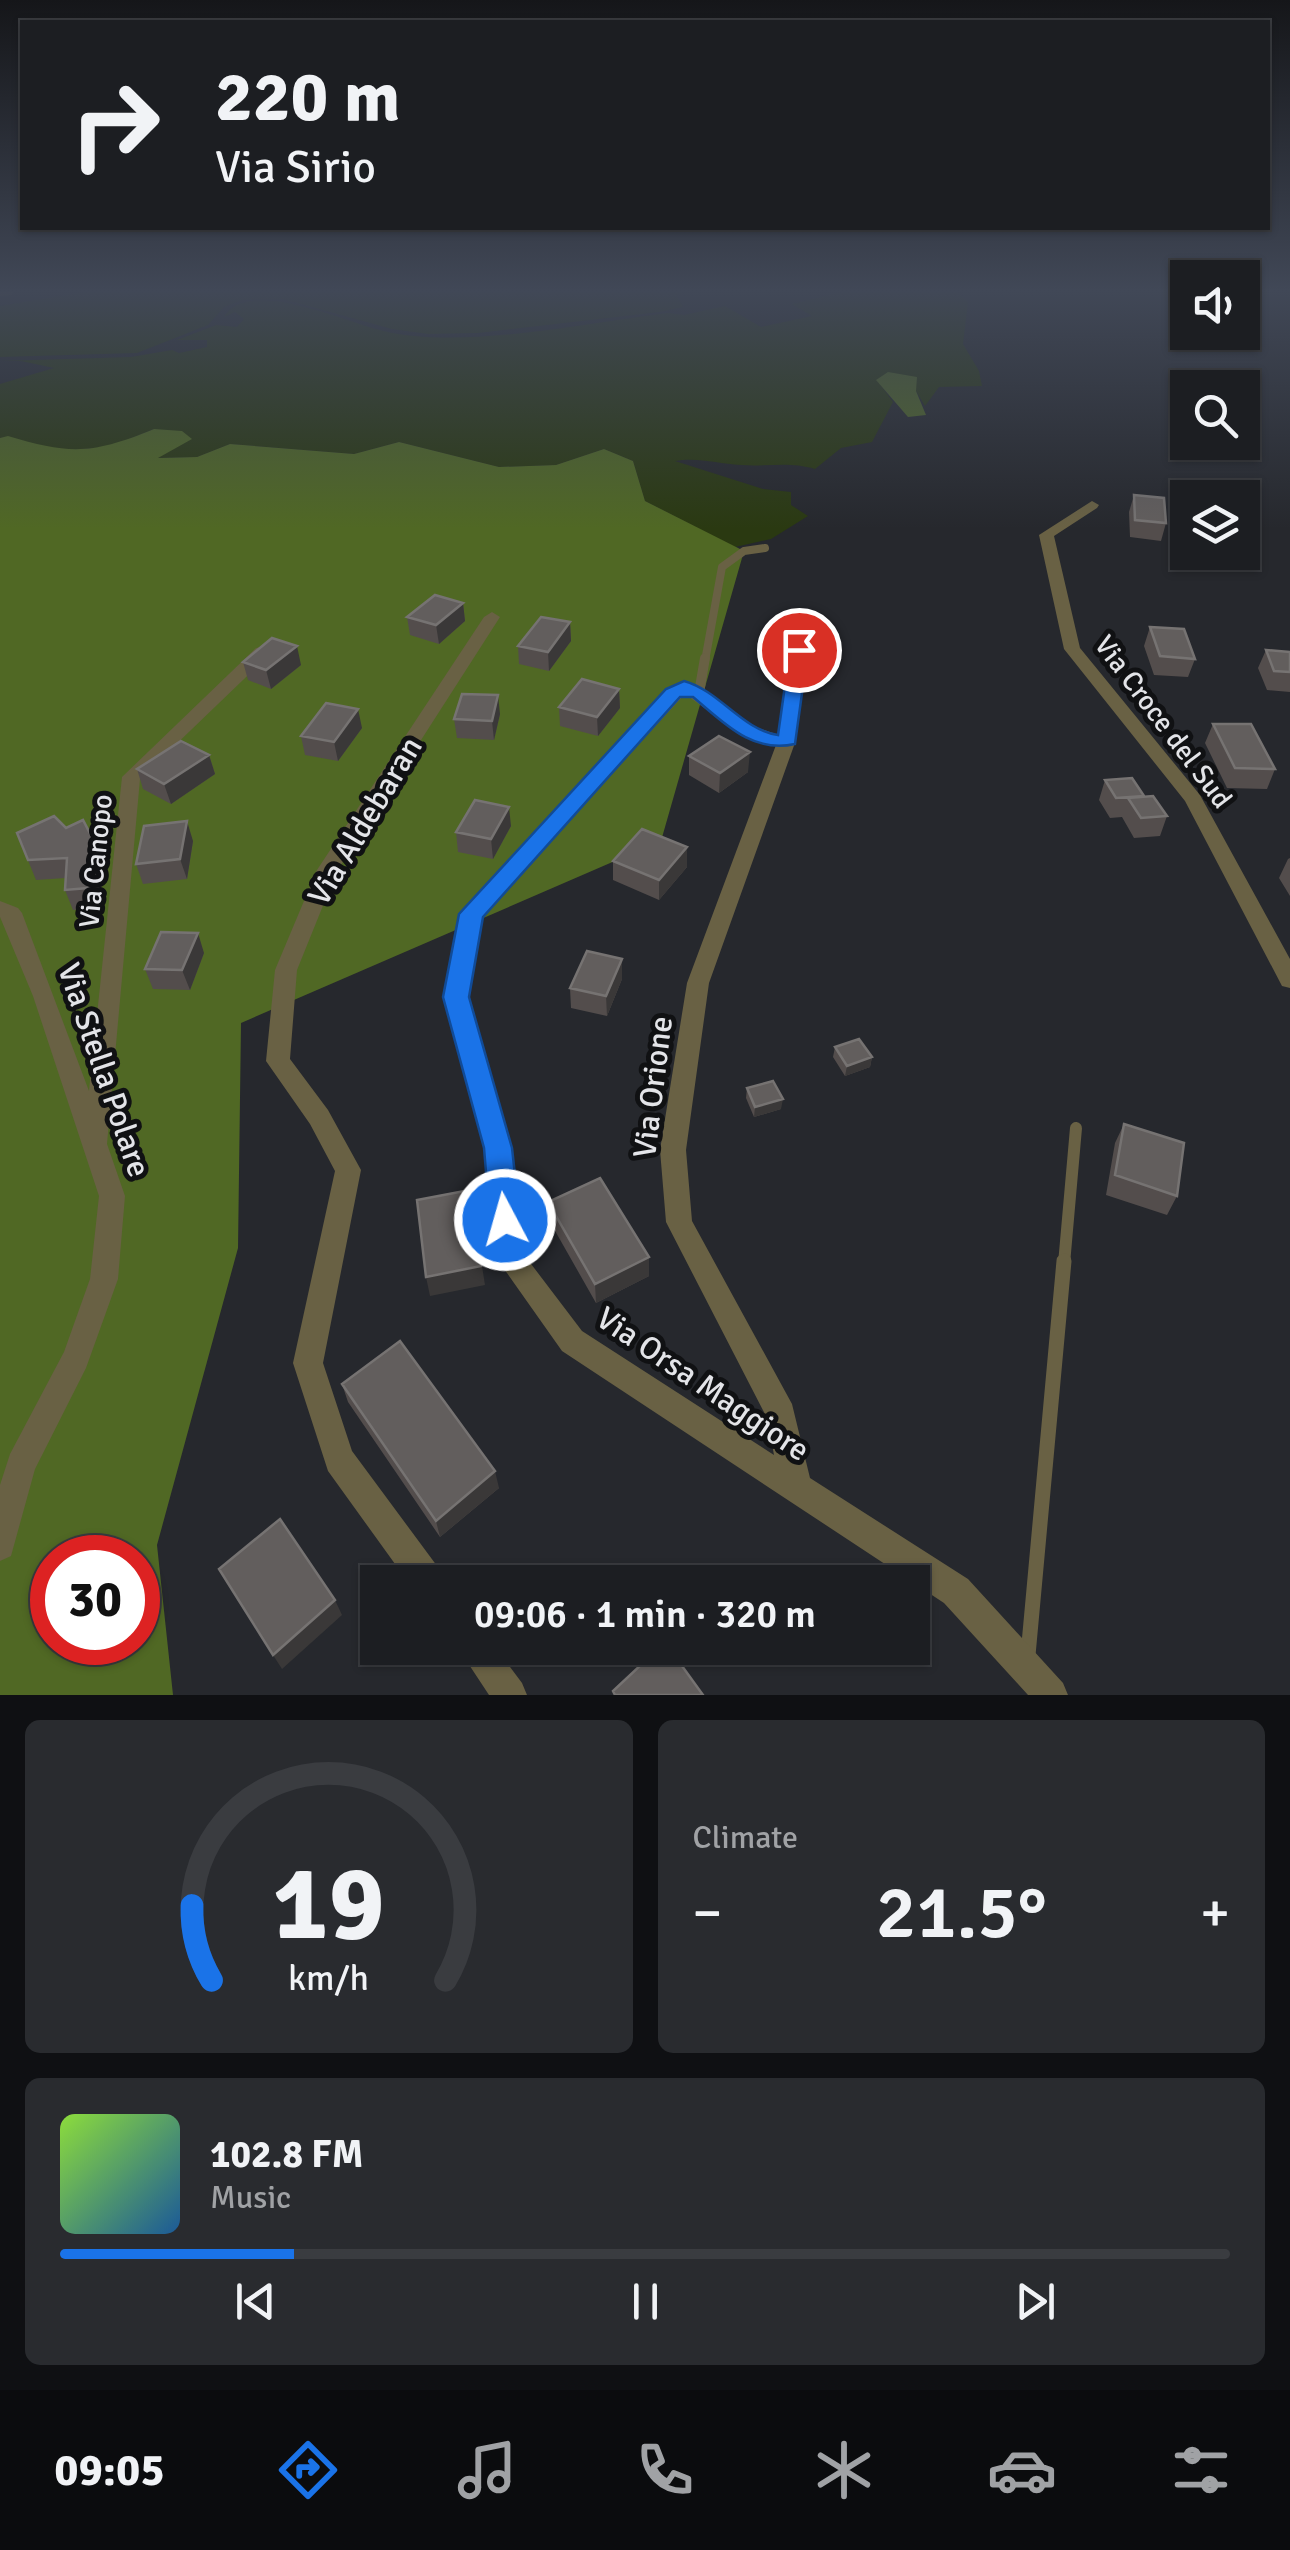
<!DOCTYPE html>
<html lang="en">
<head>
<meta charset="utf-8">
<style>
	:root { --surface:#1c1e22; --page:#292b2f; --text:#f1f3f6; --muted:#a0a2a5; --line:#3a3c40; --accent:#1a73e8 }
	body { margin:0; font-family:Signika,sans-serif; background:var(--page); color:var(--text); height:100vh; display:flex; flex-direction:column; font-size:38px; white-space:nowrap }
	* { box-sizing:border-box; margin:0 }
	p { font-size:32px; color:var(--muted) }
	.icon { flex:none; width:55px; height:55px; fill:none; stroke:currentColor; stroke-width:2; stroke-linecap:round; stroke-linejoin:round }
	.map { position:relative; height:1695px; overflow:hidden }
	.panel { display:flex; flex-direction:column; gap:25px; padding:25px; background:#0f1013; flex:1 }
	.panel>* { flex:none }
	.hud { position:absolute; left:20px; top:20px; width:1250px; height:210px; border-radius:0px; box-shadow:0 2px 8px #0004,0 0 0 2px var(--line); background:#1c1e22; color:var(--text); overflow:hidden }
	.controls { position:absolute; left:1170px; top:260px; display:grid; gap:20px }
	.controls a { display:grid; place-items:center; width:90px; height:90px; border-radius:0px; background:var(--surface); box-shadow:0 2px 8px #0004,0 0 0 2px var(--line); font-size:50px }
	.speed { position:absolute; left:30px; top:1535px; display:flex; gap:20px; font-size:50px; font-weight:700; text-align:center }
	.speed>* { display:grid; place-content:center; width:130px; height:130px; border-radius:50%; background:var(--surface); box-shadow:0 2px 8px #0004,0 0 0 2px var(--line); line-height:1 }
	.speed .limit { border:15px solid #d22; background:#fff; color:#111 }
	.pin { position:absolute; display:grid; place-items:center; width:85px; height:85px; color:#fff; margin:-42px; border:5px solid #fff; border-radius:50%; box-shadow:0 2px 10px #0007 }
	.me { position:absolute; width:110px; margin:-55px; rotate:354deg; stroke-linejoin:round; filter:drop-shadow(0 0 8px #0008) }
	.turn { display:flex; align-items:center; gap:35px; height:210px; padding:0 30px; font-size:45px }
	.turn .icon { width:130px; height:130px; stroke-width:2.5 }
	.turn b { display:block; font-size:70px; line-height:85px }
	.big { font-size:75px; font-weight:600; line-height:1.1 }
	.panel .tile { flex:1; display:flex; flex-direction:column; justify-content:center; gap:15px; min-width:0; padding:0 35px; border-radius:15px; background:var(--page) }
	.panel .dial { align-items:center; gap:0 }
	.dial svg { height:260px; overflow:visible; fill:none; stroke:var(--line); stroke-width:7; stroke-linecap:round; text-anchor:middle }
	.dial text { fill:var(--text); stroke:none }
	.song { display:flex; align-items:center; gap:30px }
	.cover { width:120px; height:120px; border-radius:15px; background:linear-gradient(135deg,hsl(90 70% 55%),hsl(210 70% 35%)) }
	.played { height:10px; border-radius:5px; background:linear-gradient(90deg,var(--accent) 20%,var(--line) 20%) }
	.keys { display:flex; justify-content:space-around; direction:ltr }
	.heat { display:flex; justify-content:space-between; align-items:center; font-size:55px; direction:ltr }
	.panel .tiles { flex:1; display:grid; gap:25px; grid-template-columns:1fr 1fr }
	.tile:last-child { grid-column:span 2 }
	.trip { position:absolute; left:360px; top:1565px; width:570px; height:100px; border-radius:0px; background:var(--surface); box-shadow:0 2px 8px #0004,0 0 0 2px var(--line); font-weight:600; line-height:100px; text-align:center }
	.dock { display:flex; height:160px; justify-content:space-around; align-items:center; background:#0b0c0e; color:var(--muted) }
	.dock .icon { width:70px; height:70px }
	.dock .active { color:var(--accent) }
	.dock b { font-size:45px; color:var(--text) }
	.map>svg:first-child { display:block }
	.green { fill:#2a3911 }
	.forest { fill:#506824; fill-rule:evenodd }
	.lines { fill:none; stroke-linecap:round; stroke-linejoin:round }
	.lane-far4 { stroke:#696144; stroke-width:6 }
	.lane-far3 { stroke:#696144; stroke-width:8 }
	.lane-far2 { stroke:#696144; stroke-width:10 }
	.lane-far1 { stroke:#696144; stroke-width:12 }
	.lane { stroke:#696144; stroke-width:15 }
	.street { fill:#696144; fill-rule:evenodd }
	.wall { fill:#534d4c }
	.shaded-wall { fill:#3a3838 }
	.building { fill:#625e5d; stroke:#767372; stroke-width:2.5 }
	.route { fill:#1a73e8; stroke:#114b97; stroke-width:2.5 }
	.labels { text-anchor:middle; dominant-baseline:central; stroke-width:10; stroke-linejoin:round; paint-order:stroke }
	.street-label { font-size:28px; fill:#e3e4e8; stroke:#101113 }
	.near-street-label { font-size:32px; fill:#e3e4e8; stroke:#101113 }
</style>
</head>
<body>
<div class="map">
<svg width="1290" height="1695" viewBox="0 0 1290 1695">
	<rect width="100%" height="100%" fill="#26282d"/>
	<path class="green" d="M85,292h599l-7,4 6,11 -24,5 -181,21 -50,1 -36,-5 -109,-30 -41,1 -18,7 -16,18 -71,28 -137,4v-51z
		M841,292h116l11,10 -5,42 16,27 3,15 -43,1 -14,19 -9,-15 -39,-11 16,22 -21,40 -31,6 -26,21c-26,-8 -47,-2 -74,-4 -23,-1 -42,-8 -66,-4l88,28 28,3v13l17,11 -37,23 -36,8 -90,-46 -12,-40 -29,-12 -48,16 -57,2 -100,-25 -45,12 -124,-10 -33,13 -42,1 36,-19 -37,-10 -45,18 -54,4 -47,-14 -8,1v-54l54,-16 -33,-7h-21l131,-4 41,-7 7,3 28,-6v-7h-30l39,-15 21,2 7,-8 -9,-7 -11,5c24,-41 124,6 160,14 76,19 203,-8 284,-18l16,2 41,-9 36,21 51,-11 -20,-12z"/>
	<path class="forest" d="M888,372l29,5 -1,14 10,24 -18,2 -32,-37z
		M154,429l28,2 10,8 -34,19 39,-1 33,-13 124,10 45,-12 100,25 57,-2 48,-16 29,12 12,40 99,50 -83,290 -420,182 -3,225 -81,297 16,150h-173v-1257l8,-2c63,19 85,18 146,-7zM52,1558h86v84h-86z"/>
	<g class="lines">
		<path class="lane-far4" d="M0,293l10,-1"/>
		<path class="lane-far3" d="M705,661l17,-94 22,-16 21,-3"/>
		<path class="lane-far2" d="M699,693l6,-35"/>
		<path class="lane-far1" d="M1064,1264l12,-136"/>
		<path class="lane" d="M1028,1655l36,-394"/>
		<path class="street" d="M1092,501l7,4 -2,3 -43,28 26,112 120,147 90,164v29l-8,-2 -97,-185 -121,-152 -25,-114z
			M492,612l8,5 -163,254 -40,99 -7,89 38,51 33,60 -38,193 29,88 88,119 4,12h-36l-80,-111 -35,-108 42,-192 -25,-47 -44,-63 9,-91 42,-100 167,-253z
			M799,646l8,5 -11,89 -87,243 -23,167 6,71 100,183 18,74 158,101 95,104 5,12h-40l-84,-92 -382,-252 -67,-95 -10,-108 -40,-151 15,-83 207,-225 18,-7 6,1 61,43 27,9 12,-84zM685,694l54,39 37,12 -89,238 -27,167 6,72 101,196 7,37 -192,-124 -60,-79 -11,-104 -44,-151 14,-81z
			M262,647l6,1v8l-128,123 -33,365 18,52 -7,83 -32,89 -51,101 -24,87 -11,5v-76l10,-31 54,-102 26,-73 9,-83 -66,-200 -33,-79v-16l18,7 4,5 67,178 33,-314 134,-129z
			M458,1648h38l26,35 5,12h-38z"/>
	</g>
	<path class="wall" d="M1134,495l32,28 -5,18 -31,-4 -1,-25z
		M463,603l2,18 -26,23 -29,-9 -3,-18z
		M570,622l1,19 -22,30 -30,-7 -1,-18z
		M1150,627l45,32 -7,18 -34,-2 -10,-29z
		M1266,650l24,2v40l-23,-2 -9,-22z
		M243,662l58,3 -30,24 -23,-9z
		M619,689l1,19 -22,28 -38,-10 -1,-19z
		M500,714l-6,26 -37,-2 -3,-19z
		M1213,724l62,45 -8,20 -40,-1 -22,-45z
		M362,728l-24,33 -33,-6 -4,-19z
		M209,755l6,19 -44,30 -28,-15 -6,-20z
		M689,756l59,16 -29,21 -30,-18z
		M1105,780l39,16 23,20 -7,20 -26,2 -12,-21 -12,1 -11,-18z
		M511,826l-18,33 -35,-7 -2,-20z
		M66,828l32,21 8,20 -10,39 -23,2 -8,-20 1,-12 -30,2 -19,-47z
		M193,841l-6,38 -44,5 -7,-20z
		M1290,858v38l-11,-18 9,-19z
		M613,861l74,6 -28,33 -46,-20z
		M204,953l-14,37 -37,-1 -8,-20z
		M622,979l-15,37 -36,-8 -1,-20z
		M835,1047l37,10 -2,10 -25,9 -12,-19z
		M747,1088l34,21 -27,8 -8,-19z
		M1124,1124l53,72 -10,19 -61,-20 9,-52z
		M548,1202l101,55v19l-53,27 -46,-81z
		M342,1384l157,104 -59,49 -92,-135z"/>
	<path class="shaded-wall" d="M463,603l2,18 -26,23 -3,-19z
		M570,622l1,19 -22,30 -1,-19z
		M297,646l4,19 -30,24 -5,-19z
		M619,689l1,19 -22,28 -1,-19z
		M498,695l2,19 -6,26 -2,-19z
		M358,709l4,19 -24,33 -4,-19z
		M750,752l-2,20 -29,21 1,-20z
		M209,755l6,19 -44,30 -7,-20z
		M509,807l2,19 -18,33 -2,-20z
		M187,821l6,20 -6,38 -7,-20z
		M687,847v20l-28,33v-20z
		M98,849l8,20 -10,39 -8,-20z
		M198,933l6,20 -14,37 -8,-20z
		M622,959v20l-15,37 -1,-20z
		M872,1057l-2,10 -25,9 2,-10z
		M783,1099l-2,10 -27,8 1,-10z
		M470,1190l15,95 -55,11 -4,-19z
		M649,1257v19l-53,27 -1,-19z
		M495,1471l4,17 -59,49 -4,-16z
		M335,1600l7,15 -60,54 -9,-14z"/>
	<path class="building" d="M1134,495l30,3 2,25 -31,-3z
		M435,595l28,8 -27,22 -29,-8z
		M541,617l29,5 -22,30 -30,-6z
		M1150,627l34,2 11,30 -35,-3z
		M272,638l25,8 -31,24 -23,-8z
		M1266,650l24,2v20l-16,-1z
		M582,679l37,10 -22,28 -38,-10z
		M462,694l36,1 -6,26 -38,-2z
		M326,703l32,6 -24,33 -33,-6z
		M1213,724h38l24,45 -40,-1z
		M719,736l31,16 -30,21 -31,-17z
		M181,741l28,14 -45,29 -27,-15z
		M1132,778l12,18 -28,2 -11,-18z
		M1153,796l14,20 -26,2 -13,-20z
		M475,800l34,7 -18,32 -35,-7z
		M54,816l12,12 17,-8 15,29 -10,39 -23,2 2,-32 -39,2 -11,-27z
		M187,821l-7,38 -44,5 8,-38z
		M642,829l45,18 -28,33 -46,-19z
		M161,932l37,1 -16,37 -37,-1z
		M587,951l35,8 -16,37 -36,-8z
		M859,1039l13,18 -25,9 -12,-19z
		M773,1081l10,18 -28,8 -8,-19z
		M1124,1124l60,19 -7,53 -62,-21z
		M600,1178l49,79 -54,27 -47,-82z
		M470,1190l11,76 -55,11 -9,-77z
		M400,1341l95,130 -59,50 -94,-137z
		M280,1519l55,81 -62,55 -54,-86z
		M659,1648h10l34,47h-88l-2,-4z"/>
	<linearGradient id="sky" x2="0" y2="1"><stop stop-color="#151619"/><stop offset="0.55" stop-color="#414857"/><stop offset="1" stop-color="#414857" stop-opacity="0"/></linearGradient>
	<rect width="1290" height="529" fill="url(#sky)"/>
	<path class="route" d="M799,645l9,5 -13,94c-43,10 -72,-22 -102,-47h-13l-197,220 -14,80 43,151 8,72 -4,9 -11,4 -10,-4 -5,-9 -6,-72 -41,-151 16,-83 207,-225 18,-8c36,10 58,49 94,54l12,-85z"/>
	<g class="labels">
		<g class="street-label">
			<text transform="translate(1163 722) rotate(53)">Via Croce del Sud</text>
			<text transform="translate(96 861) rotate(-84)">Via Canopo</text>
		</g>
		<g class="near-street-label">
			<text transform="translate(365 821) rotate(-59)">Via Aldebaran</text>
			<text transform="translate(104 1070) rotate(71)">Via Stella Polare</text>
			<text transform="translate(653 1087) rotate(-83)">Via Orione</text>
			<text transform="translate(703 1384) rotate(34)">Via Orsa Maggiore</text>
		</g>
	</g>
</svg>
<div class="controls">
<a><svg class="icon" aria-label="sound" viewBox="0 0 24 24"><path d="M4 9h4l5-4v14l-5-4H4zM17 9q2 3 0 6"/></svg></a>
<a><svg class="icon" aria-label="search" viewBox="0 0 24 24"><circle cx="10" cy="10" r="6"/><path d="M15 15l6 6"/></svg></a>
<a><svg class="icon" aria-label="layers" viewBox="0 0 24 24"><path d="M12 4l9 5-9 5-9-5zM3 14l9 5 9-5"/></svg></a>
</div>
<div class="speed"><div class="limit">30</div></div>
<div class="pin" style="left:799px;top:650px;background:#d93025"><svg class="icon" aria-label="arrive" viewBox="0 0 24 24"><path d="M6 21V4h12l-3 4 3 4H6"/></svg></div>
<svg class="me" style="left:505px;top:1220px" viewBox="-20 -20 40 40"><circle r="17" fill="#1a73e8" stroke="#fff" stroke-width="3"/><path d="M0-11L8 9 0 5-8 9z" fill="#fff"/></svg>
<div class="trip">09:06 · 1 min · 320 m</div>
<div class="hud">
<div class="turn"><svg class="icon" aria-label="right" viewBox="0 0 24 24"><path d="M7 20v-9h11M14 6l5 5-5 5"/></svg><div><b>220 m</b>Via Sirio</div></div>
</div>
</div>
<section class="panel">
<div class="tiles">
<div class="tile dial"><svg viewBox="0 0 100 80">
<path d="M14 69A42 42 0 1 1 86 69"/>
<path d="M14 69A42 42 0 0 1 8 46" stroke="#1a73e8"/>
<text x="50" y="56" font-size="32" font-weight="700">19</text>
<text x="50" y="72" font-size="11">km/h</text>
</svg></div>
<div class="tile"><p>Climate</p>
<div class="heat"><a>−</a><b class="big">21.5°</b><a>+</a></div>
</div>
<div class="tile">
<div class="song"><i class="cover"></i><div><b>102.8 FM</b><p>Music</p></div></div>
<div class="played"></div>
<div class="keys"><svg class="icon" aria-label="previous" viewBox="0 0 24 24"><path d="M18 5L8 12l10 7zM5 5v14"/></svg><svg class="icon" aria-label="pause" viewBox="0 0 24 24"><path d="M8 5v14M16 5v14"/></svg><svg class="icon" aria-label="next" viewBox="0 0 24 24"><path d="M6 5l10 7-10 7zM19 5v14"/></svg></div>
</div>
</div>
</section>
<nav class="dock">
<b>09:05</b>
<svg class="icon active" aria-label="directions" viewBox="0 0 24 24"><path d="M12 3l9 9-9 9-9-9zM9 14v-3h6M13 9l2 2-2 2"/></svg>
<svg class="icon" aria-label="music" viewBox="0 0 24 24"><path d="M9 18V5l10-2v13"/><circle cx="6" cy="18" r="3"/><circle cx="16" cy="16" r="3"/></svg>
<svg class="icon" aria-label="phone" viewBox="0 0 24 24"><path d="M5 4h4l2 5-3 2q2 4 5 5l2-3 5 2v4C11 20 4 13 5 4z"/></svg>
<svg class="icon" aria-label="climate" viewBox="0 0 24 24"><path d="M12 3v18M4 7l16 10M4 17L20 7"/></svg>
<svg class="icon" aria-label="car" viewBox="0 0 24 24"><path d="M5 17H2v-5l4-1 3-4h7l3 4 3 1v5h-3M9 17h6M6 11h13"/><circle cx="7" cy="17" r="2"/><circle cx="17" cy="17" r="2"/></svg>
<svg class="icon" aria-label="filters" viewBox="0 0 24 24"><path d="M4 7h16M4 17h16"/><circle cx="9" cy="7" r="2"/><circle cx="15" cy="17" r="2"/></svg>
</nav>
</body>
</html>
